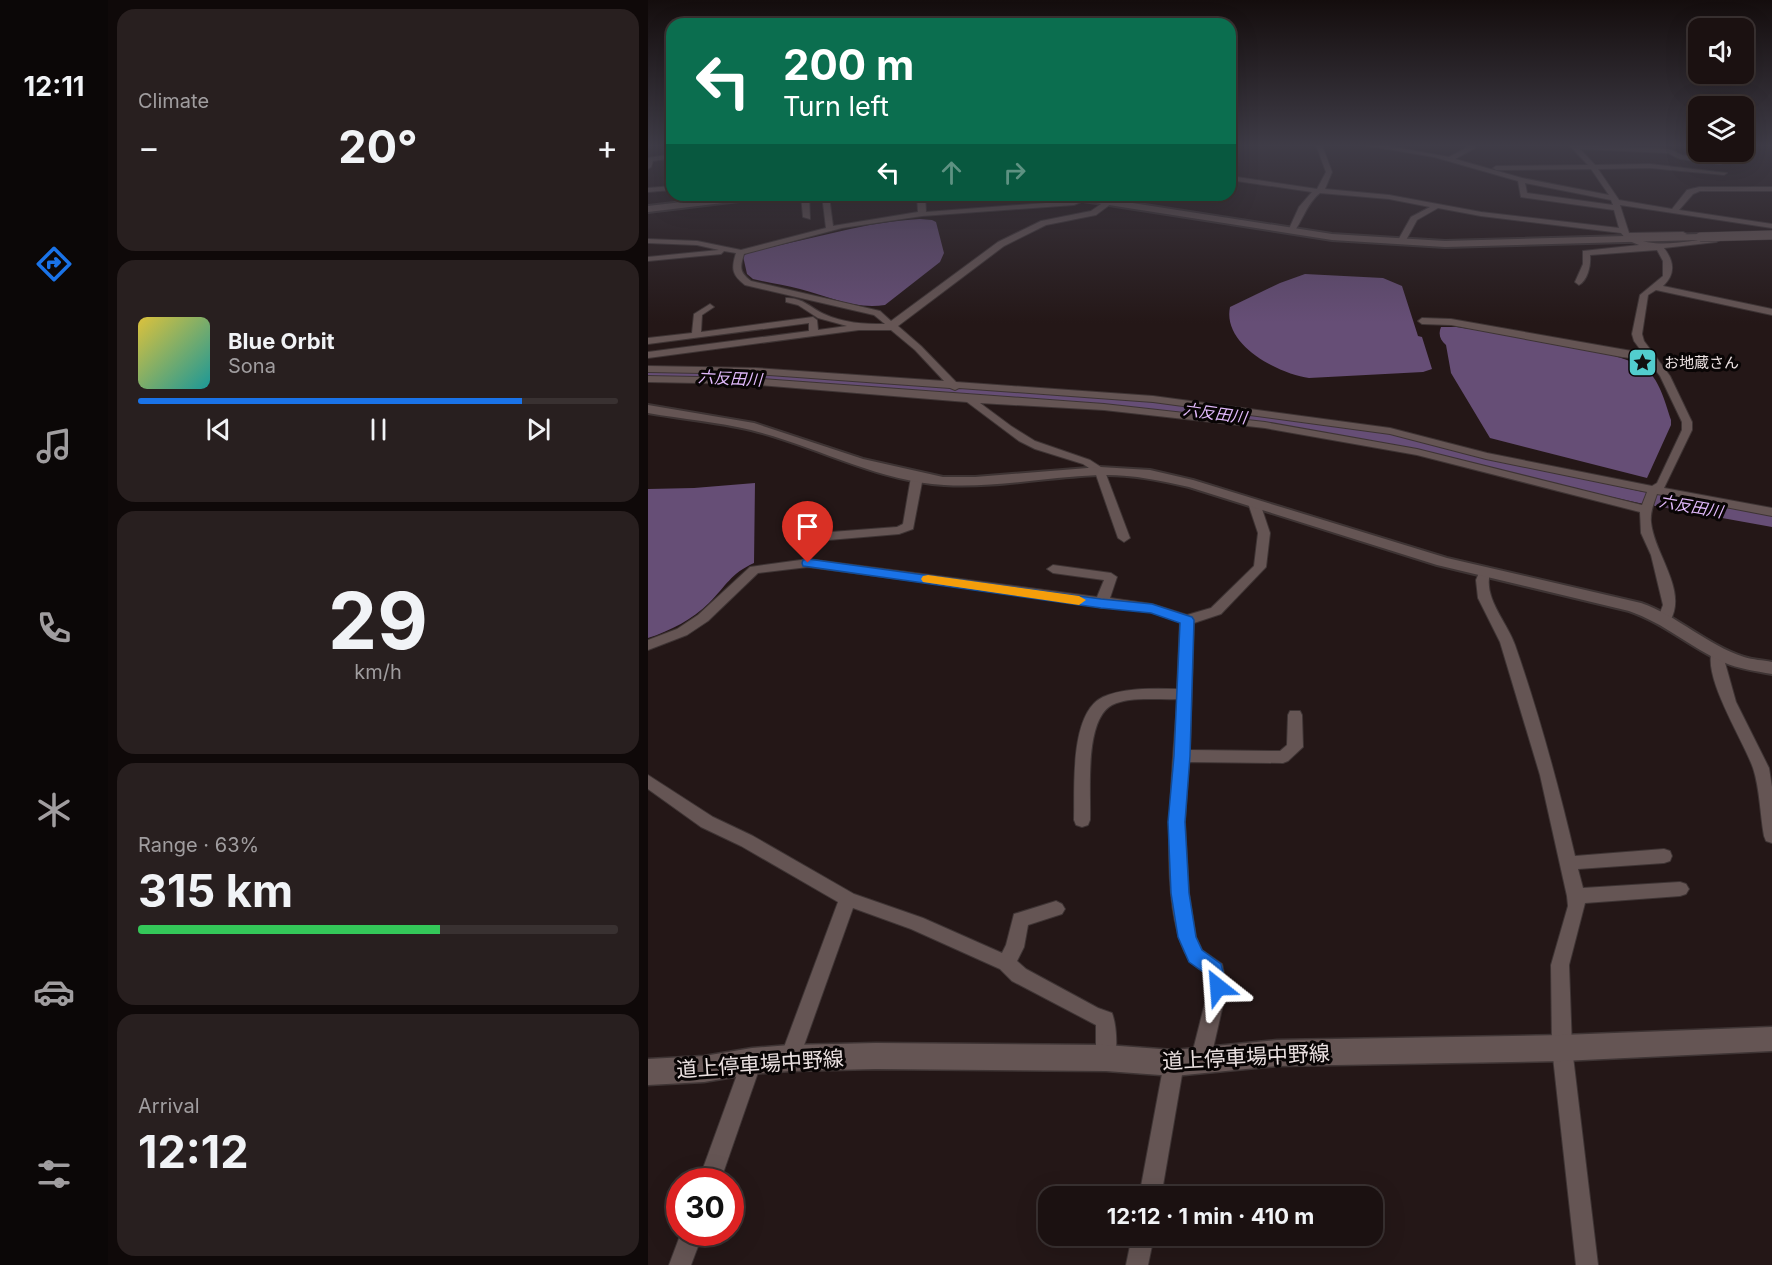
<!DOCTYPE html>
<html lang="en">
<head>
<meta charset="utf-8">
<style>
	:root { --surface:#1b1111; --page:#281f1f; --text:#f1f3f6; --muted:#a09d9f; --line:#393131; --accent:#1a73e8 }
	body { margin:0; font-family:Inter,"Noto Sans JP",sans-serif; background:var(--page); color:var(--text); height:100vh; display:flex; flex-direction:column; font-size:22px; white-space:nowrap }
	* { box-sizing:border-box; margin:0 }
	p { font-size:20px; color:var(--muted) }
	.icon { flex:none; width:33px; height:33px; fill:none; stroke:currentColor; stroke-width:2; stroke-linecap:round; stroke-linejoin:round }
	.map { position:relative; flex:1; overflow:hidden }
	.sheet { display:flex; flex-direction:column; gap:9px; padding:9px; background:#0f0909; width:540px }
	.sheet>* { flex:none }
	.banner { position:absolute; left:18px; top:18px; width:570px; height:183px; border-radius:18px; box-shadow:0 6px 24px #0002,0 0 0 2px var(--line); background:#0b6e4f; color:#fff; overflow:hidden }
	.controls { position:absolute; left:1040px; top:18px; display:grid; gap:12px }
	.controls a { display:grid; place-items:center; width:66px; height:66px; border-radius:12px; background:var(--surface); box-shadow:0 6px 24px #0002,0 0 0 2px var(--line); font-size:30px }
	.speed { position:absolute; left:18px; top:1168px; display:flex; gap:12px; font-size:30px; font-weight:700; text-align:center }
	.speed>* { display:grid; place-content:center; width:78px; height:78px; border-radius:50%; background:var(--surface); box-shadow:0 6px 24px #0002,0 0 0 2px var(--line); line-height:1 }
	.speed .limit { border:9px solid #d22; background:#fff; color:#111 }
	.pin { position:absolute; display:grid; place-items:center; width:51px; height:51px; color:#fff; margin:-62px -26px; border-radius:50% 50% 50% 0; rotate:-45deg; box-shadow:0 0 6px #0007 }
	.pin .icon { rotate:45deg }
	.me { position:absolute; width:66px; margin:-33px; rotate:332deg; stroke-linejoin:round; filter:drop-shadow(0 0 4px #0008) }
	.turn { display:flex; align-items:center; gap:21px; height:126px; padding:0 18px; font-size:27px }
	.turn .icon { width:78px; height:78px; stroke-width:2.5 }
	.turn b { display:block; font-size:42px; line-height:51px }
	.lanes { display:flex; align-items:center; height:57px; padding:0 18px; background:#0003; justify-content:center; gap:30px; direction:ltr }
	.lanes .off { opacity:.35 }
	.big { font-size:45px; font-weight:700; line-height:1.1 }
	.sheet .tile { flex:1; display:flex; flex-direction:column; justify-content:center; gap:9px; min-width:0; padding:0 21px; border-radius:18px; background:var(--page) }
	.sheet .dial { align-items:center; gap:0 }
	.dial b { font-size:78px; line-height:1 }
	.song { display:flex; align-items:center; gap:18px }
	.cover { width:72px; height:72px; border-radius:9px; background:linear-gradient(135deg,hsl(50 70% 55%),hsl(180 70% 35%)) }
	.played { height:6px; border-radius:3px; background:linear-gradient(90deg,var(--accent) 80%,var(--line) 80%) }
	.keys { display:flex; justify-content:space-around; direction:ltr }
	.heat { display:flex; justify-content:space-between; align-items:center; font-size:33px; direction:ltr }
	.charge { height:9px; border-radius:4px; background:linear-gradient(90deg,#34c759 63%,var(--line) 0) }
	.trip { position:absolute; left:390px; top:1186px; width:345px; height:60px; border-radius:18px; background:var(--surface); box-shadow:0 6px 24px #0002,0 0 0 2px var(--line); font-weight:700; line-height:60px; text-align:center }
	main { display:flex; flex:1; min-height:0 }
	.dock { display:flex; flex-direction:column; width:108px; justify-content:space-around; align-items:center; background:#0b0707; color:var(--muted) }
	.dock .icon { width:42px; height:42px }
	.dock .selected { color:var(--accent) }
	.dock b { font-size:27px; color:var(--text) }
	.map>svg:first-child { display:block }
	.water { fill:#664e76 }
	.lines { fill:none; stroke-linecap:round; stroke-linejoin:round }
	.river { fill:#664e76; fill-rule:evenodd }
	.minor-casing { stroke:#3e3434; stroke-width:2 }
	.tertiary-casing { stroke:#3e3434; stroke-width:4 }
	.secondary-casing { stroke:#3e3434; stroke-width:3 }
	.minor { fill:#655554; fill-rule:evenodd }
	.tertiary { fill:#655554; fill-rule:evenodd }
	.secondary { fill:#655554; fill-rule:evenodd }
	.tertiary-bridge-casing { stroke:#3e3434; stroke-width:10; stroke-linecap:butt }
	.tertiary-bridge { stroke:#655554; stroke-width:9 }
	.route { fill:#1a73e8; stroke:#114b97; stroke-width:1.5 }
	.slow { fill:#f59e0b }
	.labels { text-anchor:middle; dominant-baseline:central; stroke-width:6; stroke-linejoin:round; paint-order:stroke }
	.far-poi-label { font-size:15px; fill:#eae0e0; stroke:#090505; text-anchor:start }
	.far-water-label { font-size:16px; font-style:italic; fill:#e1b9fc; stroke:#090505 }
	.near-street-label { font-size:21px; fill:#eae0e0; stroke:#090505 }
</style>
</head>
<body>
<main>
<nav class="dock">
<b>12:11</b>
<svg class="icon selected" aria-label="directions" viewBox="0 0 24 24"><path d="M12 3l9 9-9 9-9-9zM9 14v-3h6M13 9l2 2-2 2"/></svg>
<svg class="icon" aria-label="music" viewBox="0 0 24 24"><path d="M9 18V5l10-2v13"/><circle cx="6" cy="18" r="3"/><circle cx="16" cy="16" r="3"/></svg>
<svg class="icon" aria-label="phone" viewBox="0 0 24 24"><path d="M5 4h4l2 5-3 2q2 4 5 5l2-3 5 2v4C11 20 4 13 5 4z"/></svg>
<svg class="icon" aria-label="climate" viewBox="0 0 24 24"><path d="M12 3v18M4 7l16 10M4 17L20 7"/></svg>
<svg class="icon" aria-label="car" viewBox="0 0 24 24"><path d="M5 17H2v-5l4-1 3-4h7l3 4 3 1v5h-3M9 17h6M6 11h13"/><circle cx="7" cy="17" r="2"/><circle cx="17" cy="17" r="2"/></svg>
<svg class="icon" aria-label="filters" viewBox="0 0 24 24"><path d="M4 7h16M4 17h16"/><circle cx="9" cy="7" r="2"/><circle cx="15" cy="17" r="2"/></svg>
</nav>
<section class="sheet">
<div class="tile"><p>Climate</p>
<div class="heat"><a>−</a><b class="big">20°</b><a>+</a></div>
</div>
<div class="tile">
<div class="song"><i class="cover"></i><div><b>Blue Orbit</b><p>Sona</p></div></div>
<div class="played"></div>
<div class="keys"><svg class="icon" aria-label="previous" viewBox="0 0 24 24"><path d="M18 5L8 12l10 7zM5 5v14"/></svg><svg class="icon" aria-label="pause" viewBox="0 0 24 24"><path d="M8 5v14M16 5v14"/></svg><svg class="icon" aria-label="next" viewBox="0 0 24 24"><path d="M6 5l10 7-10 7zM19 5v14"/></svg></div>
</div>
<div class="tile dial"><b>29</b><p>km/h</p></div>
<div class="tile"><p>Range · 63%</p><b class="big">315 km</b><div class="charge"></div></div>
<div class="tile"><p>Arrival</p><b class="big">12:12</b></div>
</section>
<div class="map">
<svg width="1124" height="1265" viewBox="0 0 1124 1265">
	<rect width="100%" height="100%" fill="#241717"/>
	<path class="water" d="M272,219l12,1 4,2 8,31 -4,9 -55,43c-30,5 -57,-9 -85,-16 -15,-4 -31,-6 -47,-10l-6,-5 -4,-18 8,-5c57,-10 111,-29 169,-32z
		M657,274l78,4 19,8 16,50 4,1 10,32 -9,3 -114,6c-30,-4 -87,-33 -79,-71l50,-24z
		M793,327h16c41,7 162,21 190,43 13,11 19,35 24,50v5l-24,53 -157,-40 -39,-65 -5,-28c-6,-5 -8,-11 -5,-18z
		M107,483l-1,80c-24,11 -27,22 -45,40 -16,16 -39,28 -61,35v-149l46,-1z"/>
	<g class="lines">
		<path class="river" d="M0,370l86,1 151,9 294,22 231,34 100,27 129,28 133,24v12l-133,-24 -131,-29 -99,-26 -230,-36 -294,-22 -151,-9 -86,-1z"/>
		<defs>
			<path id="minor" d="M668,145h6l10,27 -7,17 64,6 92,17 138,16 -5,-18 -93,-13 -3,-16 -84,-24 -71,-12h20l66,12 19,-10 -2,-2h9v3l-20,11 67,19 87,17 -18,-26 -95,1 -3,-2 3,-2 92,-1 -19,-20 100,4 13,6 41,6 -2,3 -41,-5 -12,-6 -88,-4 15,16 55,-1 77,9 -3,2 -74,-7 -52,1 21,31 53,9 15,-19 12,-3h73v4h-72l-7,3 -14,16 93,14v4l-152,-23 9,28 54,-1 4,2 -4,2 -50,1c24,13 57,3 83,1l4,2 -4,2 -52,6c10,13 12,26 -1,38l109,23v6l-116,-25 -8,5 -6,39 2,7 26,35 22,46v8l-28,58 108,20v8l-115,-22c-3,9 -7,18 -6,28 3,32 37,68 19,99h-10l-2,-3 5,-13 -12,-50 -10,-22 -1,-21 -223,-57 -152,-27 -161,-18 -124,-7 31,23 24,15 55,19 14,9 26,69 -6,4 -6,-4 -23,-66 -12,-8 -48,-15 -16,-8 -52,-39 -220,-18 -99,-2v-6l99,2 357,26 161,18 152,27 225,56 5,-13 -161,-33 -96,-25 -237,-32 -194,-14 -4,2 -5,-2 -195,-14 -107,-2v-6l107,2 189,13 -29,-31 -24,-20h-32l-211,28v-6l161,-21v-8l-161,21v-6l44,-5 2,-19 16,-10 4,3 -12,8 -1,17 112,-15 4,3 1,10 29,-4 -29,-8 -20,-13 -12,-3v-4c16,-1 25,10 38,16 19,9 40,10 61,10l-11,-9 -129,-30c-13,-10 -14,-16 -9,-32l-12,-2 -3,3 -73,7v-4l71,-7 -22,-5 -49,-2v-4l49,2 44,9 85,-22 -4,-33 7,1 4,30 85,-14 -1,-17h8l1,17 147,-11 13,-5 4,2 -16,7 -152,11 -80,12 -98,26c-4,13 -5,18 7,27l129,30 11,10 107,-79 43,-21 50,-10 23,-16h9l-27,20 -50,10 -42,21 -106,80 23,20 35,36 197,14 237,32 97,25 165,33 5,-3 25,-53v-8l-22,-46 -12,-16 -26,-3 -171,-32 -29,-1 -4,-3 4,-3 29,1 192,34 -9,-12 -2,-7 8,-39 23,-19v-15l-6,-11 -67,5c1,10 -2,25 -11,30l-4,-3 8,-18v-13l56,-6 -12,-5 -6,-7 -140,-17 -43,-8 -21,12 -12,22 -4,2 -4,-2 14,-25 19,-10 -41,-8 -69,-6c-15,12 -20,35 -28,40l-4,-2 11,-24 13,-15 -82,-12v-4l87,13 9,-17zM877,183l86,17 2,5 -86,-12z
				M24,154v4l-19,3 -2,6 -3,2v-11z
				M24,186v4l-24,2v-4z
				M153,195h8l1,24 -7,-2z
				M269,474l6,3 -10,52 -14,5 -94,8 -6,-4 6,-4 92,-7 6,-3 8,-47z
				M606,500l6,3 10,30 -4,34 -45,47 -27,9 -4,127 90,1 7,-6 1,-30 2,-4h10l2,4 1,32 -15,14 -5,2 -94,-1 -4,60 4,71 7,44 6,13 20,14 5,23 -17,75 -3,7 -7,3 -7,-3 -3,-7 19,-75 -2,-13c-6,-4 -14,-8 -18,-14 -34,-52 -15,-197 -12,-261 -20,1 -47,-3 -65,6 -28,15 -21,87 -22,115l-2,5 -6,2 -6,-2 -2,-5c1,-31 -5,-107 29,-123 23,-10 50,-8 74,-8l3,-67 -30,-10 -44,-6 -5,2 -6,-3 -287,-38 -50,6 -50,48 -21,14 -39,15v-10l29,-11 21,-14 52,-48 58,-8 289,38 7,-17 -51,-7 -6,-4 6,-4 58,8 6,4 -7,21 42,6 35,11 24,-7 43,-42 4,-33 -10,-30z
				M836,569l6,4c-7,25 17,49 25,72 24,69 43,139 60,211l89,-7 6,2 2,5 -2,5 -6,2 -86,6 5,19 97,-6 6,2 3,5 -3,5 -6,2 -95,7 -16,62 3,83 26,217h-22l-24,-217 -1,-83 17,-59 -1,-10 -27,-121 -40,-133 -22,-44 -2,-18 4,-10z
				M1070,646l7,5 -1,8 12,43 33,66 3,19v56l-6,-2 -2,-5c-4,-22 -4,-47 -11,-68 -9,-27 -53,-94 -40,-120z
				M0,775l65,42 40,19 101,58 69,24 79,35 4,-8 8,-31 42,-13 6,3 3,5 -3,5 -34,11 -4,22 -7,14 9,8 72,39 14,5c5,13 6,39 1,52l-7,3 -7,-3 -3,-7v-33l-84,-44 -12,-12 -89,-40 -58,-21 -56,157 -7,3 -7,-3 -3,-7 58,-156 -97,-56 -40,-19 -53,-38z
				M104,1051l7,3 3,7 -42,121h-22l44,-121 3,-7z
				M526,1053l7,3 3,7 -23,134h-22l25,-134 3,-7z
				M33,1233h22l-12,32h-22z
				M484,1236h22l-6,29h-22z"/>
			<path id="tertiary" d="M94,195h26l-4,3 -116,14v-6z
				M412,195h21l251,39 113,7 255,-7 5,3 -5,3 -255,7 -113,-7 -268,-42z
				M0,405l106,18 109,36 80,18h32l125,-10 50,3 43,10 254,78 194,45c37,13 66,42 103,54 9,3 19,3 28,5v12c-17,-3 -33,-5 -49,-12 -33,-15 -59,-39 -94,-51l-192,-46 -248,-78c-30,-7 -59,-13 -90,-12 -52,2 -103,13 -155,10 -67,-4 -128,-39 -193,-55 -33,-8 -69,-11 -103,-17z"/>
			<path id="secondary" d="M1124,1027v24l-210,10 -285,5 -103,10 -68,-5 -230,-2 -86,2 -38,3 -48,8 -56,3v-26l56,-3 48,-8 38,-3 86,-2 230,2 68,5 103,-10 285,-5z"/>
		</defs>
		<use href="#minor" class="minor-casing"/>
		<use href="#tertiary" class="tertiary-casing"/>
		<use href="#secondary" class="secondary-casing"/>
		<use href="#minor" class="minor"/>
		<use href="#tertiary" class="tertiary"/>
		<use href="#secondary" class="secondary"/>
		<defs>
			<path id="tertiary-bridge" d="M1052,237l72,-2"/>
		</defs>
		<use href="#tertiary-bridge" class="tertiary-bridge-casing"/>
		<use href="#tertiary-bridge" class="tertiary-bridge"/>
	</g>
	<linearGradient id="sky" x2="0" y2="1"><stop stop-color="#140d0d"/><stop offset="0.45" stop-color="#3f3c47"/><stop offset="1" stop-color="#3f3c47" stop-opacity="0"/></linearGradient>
	<rect width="1124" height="323" fill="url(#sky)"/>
	<path class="route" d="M160,559l293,40 51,5 40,13 2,3 -4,136 -5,66 4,71 7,44 6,13 19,14 6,23 -3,6 -6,3 -7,-3 -5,-19 -17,-12 -11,-25 -7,-44 -3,-71 6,-66 6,-133 -29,-10 -50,-5 -298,-42 -1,-3 1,-3z"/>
	<path class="slow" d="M280,575l151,21 7,4 -7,5 -156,-23 -2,-3 2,-3z"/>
	<defs>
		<symbol id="sight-square" viewBox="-11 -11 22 22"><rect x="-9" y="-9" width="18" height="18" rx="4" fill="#52cdce" stroke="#090505"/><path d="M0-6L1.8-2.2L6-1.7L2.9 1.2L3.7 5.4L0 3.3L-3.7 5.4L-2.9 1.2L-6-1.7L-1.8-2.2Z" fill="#111"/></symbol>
	</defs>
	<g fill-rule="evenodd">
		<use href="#sight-square" x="978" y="346" width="33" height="33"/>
	</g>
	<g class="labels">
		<g class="far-poi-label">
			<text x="1016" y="362">お地蔵さん</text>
		</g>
		<g class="far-water-label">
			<text transform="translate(82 378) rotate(3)">六反田川</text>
			<text transform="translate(567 413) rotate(8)">六反田川</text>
			<text transform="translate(1043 506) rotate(10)">六反田川</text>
		</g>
		<g class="near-street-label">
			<text transform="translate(598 1057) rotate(-3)">道上停車場中野線</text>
			<text transform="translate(112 1064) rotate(-4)">道上停車場中野線</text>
		</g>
	</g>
</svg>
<div class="controls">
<a><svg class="icon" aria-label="sound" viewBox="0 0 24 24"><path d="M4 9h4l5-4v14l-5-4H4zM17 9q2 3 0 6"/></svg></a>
<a><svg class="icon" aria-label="layers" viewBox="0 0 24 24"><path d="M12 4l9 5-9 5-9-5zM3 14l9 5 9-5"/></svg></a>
</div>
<div class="speed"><div class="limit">30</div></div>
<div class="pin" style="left:160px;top:563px;background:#d93025"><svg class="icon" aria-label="arrive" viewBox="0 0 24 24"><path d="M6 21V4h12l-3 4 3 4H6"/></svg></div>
<svg class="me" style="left:570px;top:987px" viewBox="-20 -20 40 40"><path d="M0-17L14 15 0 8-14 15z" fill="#1a73e8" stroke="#fff" stroke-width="4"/></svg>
<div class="trip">12:12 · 1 min · 410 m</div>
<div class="banner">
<div class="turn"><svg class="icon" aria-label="left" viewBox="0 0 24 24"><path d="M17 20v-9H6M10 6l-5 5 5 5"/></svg><div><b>200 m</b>Turn left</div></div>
<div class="lanes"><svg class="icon" aria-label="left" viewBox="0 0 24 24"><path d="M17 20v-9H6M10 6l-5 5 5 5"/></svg><svg class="icon off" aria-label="ahead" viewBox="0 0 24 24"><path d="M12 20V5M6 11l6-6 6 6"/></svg><svg class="icon off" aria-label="right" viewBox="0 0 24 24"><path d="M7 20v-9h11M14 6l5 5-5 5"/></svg></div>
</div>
</div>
</main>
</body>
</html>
